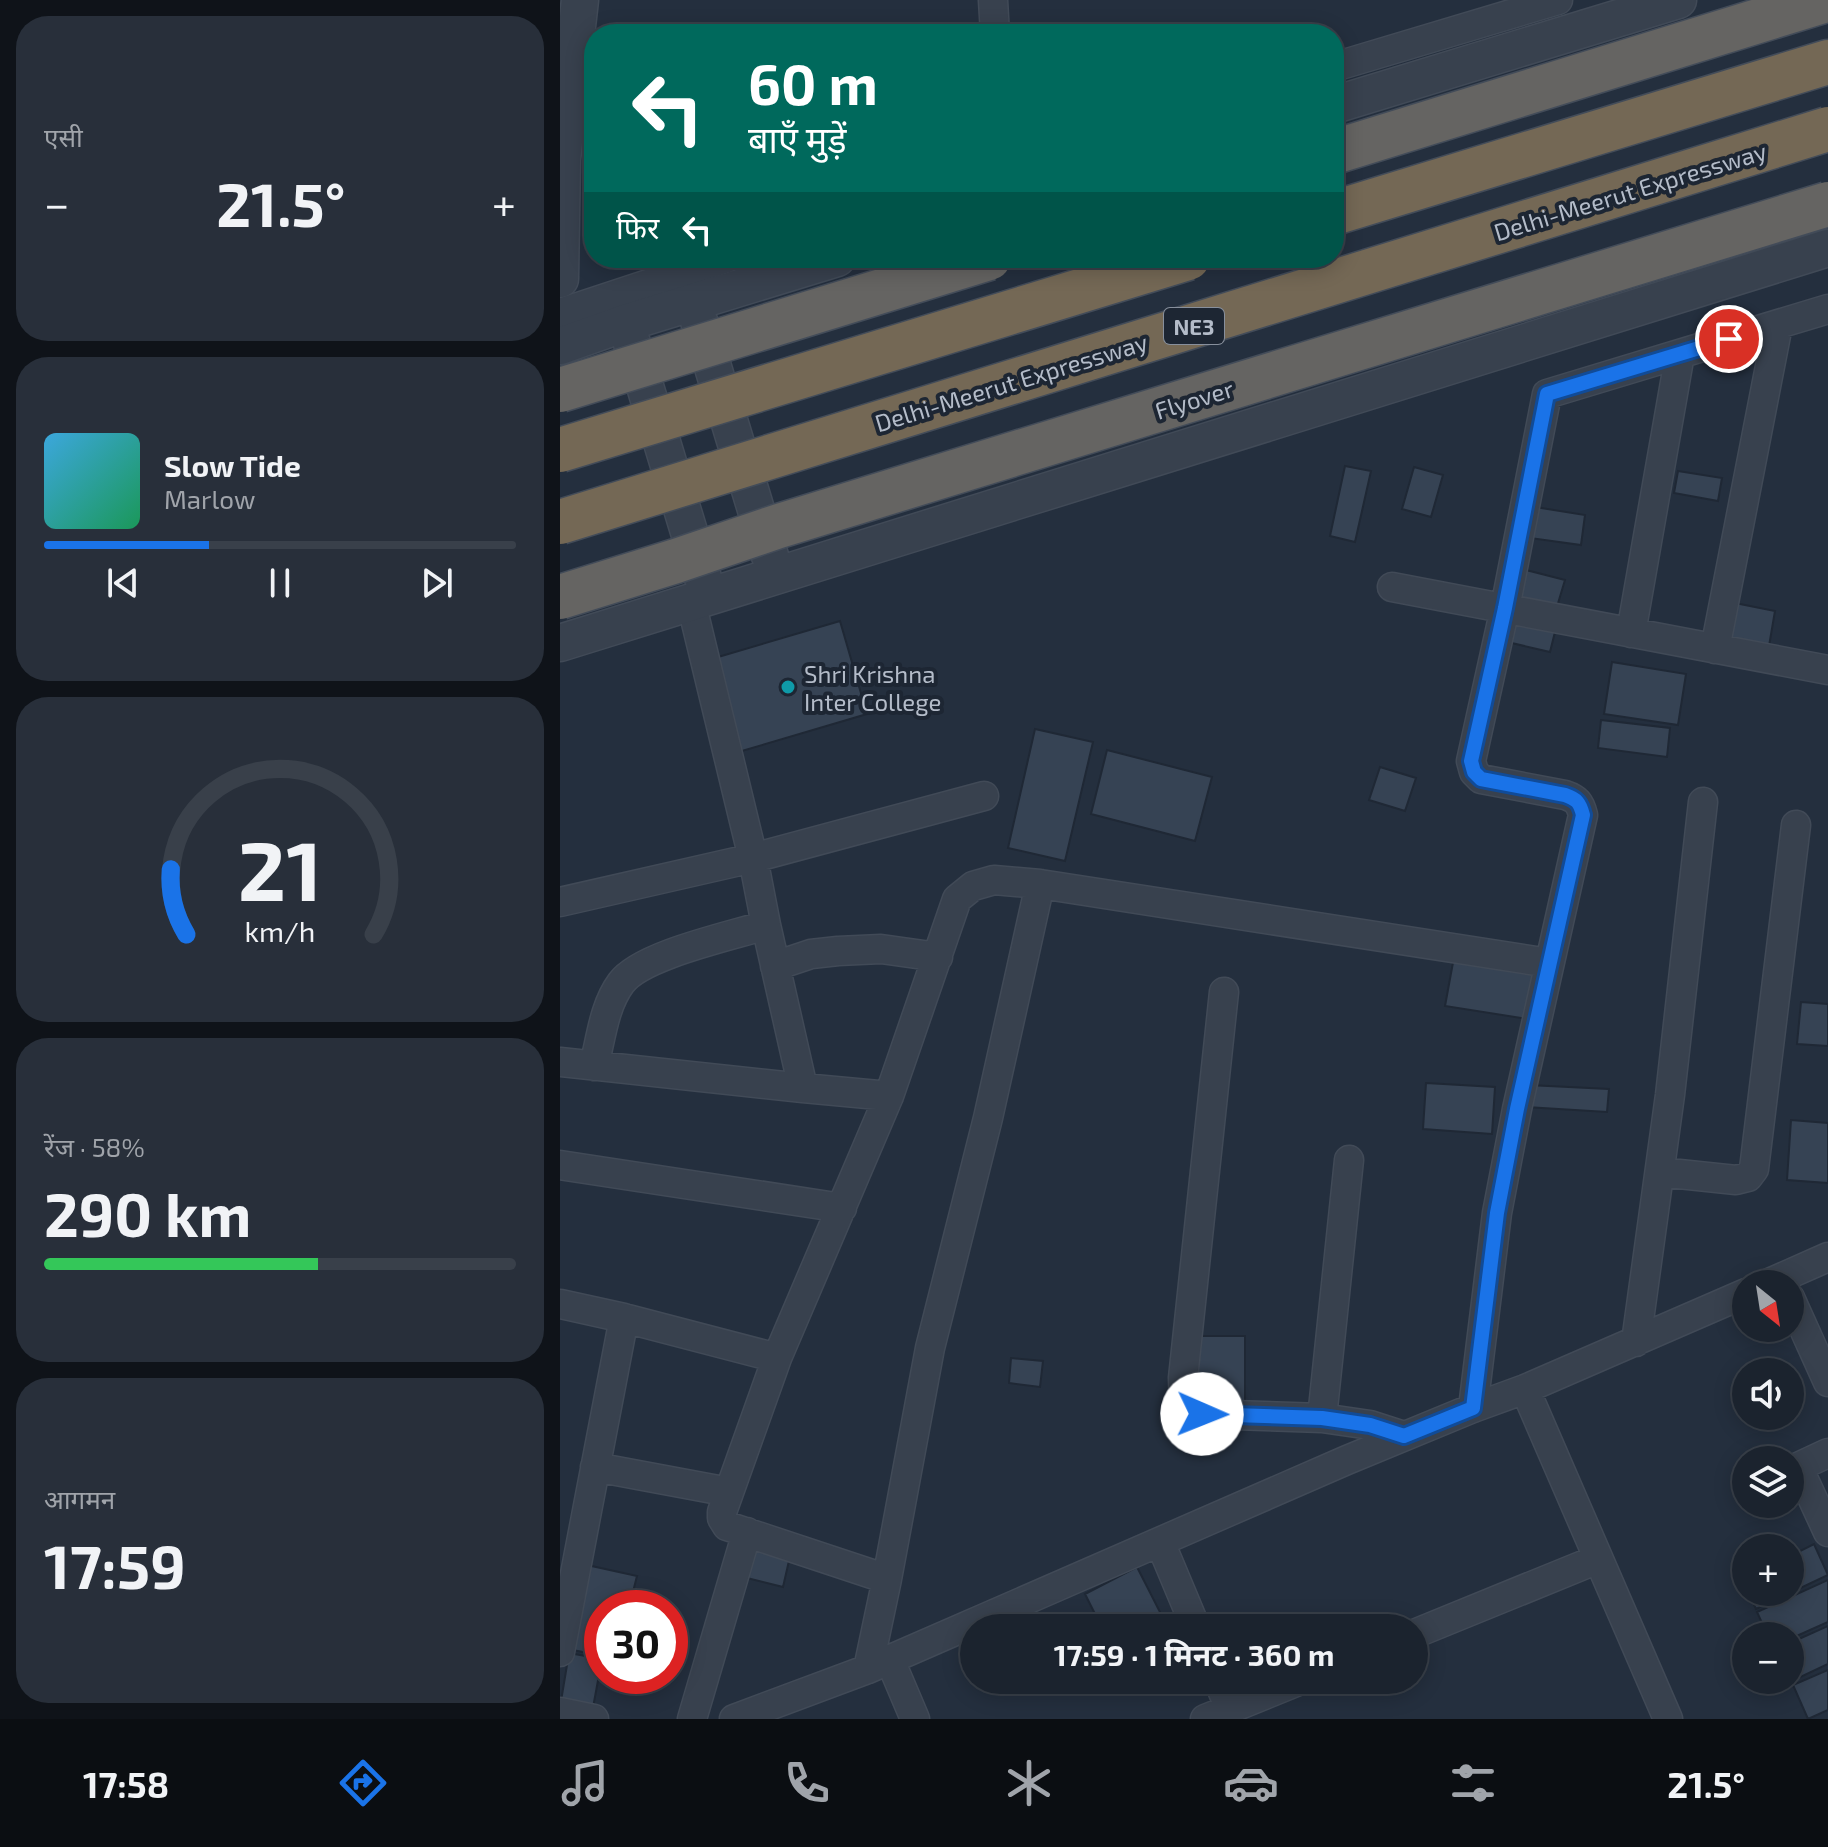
<!DOCTYPE html>
<html lang="hi">
<head>
<meta charset="utf-8">
<style>
	:root { --surface:#1b232e; --page:#282f3a; --text:#f1f3f6; --muted:#a0a4aa; --line:#39404a; --accent:#1a73e8 }
	body { margin:0; font-family:"Exo 2","Noto Sans Devanagari",sans-serif; background:var(--page); color:var(--text); height:100vh; display:flex; flex-direction:column; font-size:30px; white-space:nowrap }
	* { box-sizing:border-box; margin:0 }
	p { font-size:26px; color:var(--muted) }
	.icon { flex:none; width:44px; height:44px; fill:none; stroke:currentColor; stroke-width:2; stroke-linecap:round; stroke-linejoin:round }
	.map { position:relative; flex:1; overflow:hidden }
	.sheet { display:flex; flex-direction:column; gap:16px; padding:16px; background:#0f1319; width:560px }
	.sheet>* { flex:none }
	.guide { position:absolute; left:24px; top:24px; width:760px; height:244px; border-radius:32px; box-shadow:0 4px 20px #0003,0 0 0 2px var(--line); background:#00695c; color:#fff; overflow:hidden }
	.needle { width:52px; rotate:150deg }
	.controls { position:absolute; left:1172px; top:1270px; display:grid; gap:16px }
	.controls a { display:grid; place-items:center; width:72px; height:72px; border-radius:50%; background:var(--surface); box-shadow:0 4px 20px #0003,0 0 0 2px var(--line); font-size:40px }
	.speed { position:absolute; left:24px; top:1590px; display:flex; gap:16px; font-size:40px; font-weight:700; text-align:center }
	.speed>* { display:grid; place-content:center; width:104px; height:104px; border-radius:50%; background:var(--surface); box-shadow:0 4px 20px #0003,0 0 0 2px var(--line); line-height:1 }
	.speed .limit { border:12px solid #d22; background:#fff; color:#111 }
	.pin { position:absolute; display:grid; place-items:center; width:68px; height:68px; color:#fff; margin:-34px; border:4px solid #fff; border-radius:50%; box-shadow:0 2px 8px #0007 }
	.me { position:absolute; width:88px; margin:-44px; rotate:91deg; stroke-linejoin:round; filter:drop-shadow(0 0 6px #0008) }
	.turn { display:flex; align-items:center; gap:28px; height:168px; padding:0 32px; font-size:36px }
	.turn .icon { width:104px; height:104px; stroke-width:2.5 }
	.turn b { display:block; font-size:56px; line-height:68px }
	.then { display:flex; align-items:center; height:76px; padding:0 32px; background:#0003; gap:16px; font-size:30px }
	.big { font-size:60px; font-weight:700; line-height:1.1 }
	.sheet .widget { flex:1; display:flex; flex-direction:column; justify-content:center; gap:12px; min-width:0; padding:0 28px; border-radius:32px; background:var(--page) }
	.sheet .dial { align-items:center; gap:0 }
	.dial svg { height:208px; overflow:visible; fill:none; stroke:var(--line); stroke-width:7; stroke-linecap:round; text-anchor:middle }
	.dial text { fill:var(--text); stroke:none }
	.song { display:flex; align-items:center; gap:24px }
	.cover { width:96px; height:96px; border-radius:12px; background:linear-gradient(135deg,hsl(200 70% 55%),hsl(150 70% 35%)) }
	.played { height:8px; border-radius:4px; background:linear-gradient(90deg,var(--accent) 35%,var(--line) 35%) }
	.keys { display:flex; justify-content:space-around; direction:ltr }
	.heat { display:flex; justify-content:space-between; align-items:center; font-size:44px; direction:ltr }
	.charge { height:12px; border-radius:6px; background:linear-gradient(90deg,#34c759 58%,var(--line) 0) }
	.trip { position:absolute; left:400px; top:1614px; width:468px; height:80px; border-radius:40px; background:var(--surface); box-shadow:0 4px 20px #0003,0 0 0 2px var(--line); font-weight:700; line-height:80px; text-align:center }
	.tabs { display:flex; height:128px; justify-content:space-around; align-items:center; background:#0b0e12; color:var(--muted) }
	.tabs .icon { width:56px; height:56px }
	.tabs .on { color:var(--accent) }
	.tabs b { font-size:36px; color:var(--text) }
	main { display:flex; flex:1; min-height:0 }
	.map>svg:first-child { display:block }
	.building { fill:#364354; stroke:#1f2835; stroke-width:2 }
	.lines { fill:none; stroke-linecap:round; stroke-linejoin:round }
	.minor-casing { stroke:#414a57; stroke-width:31 }
	.tertiary-casing { stroke:#414a57; stroke-width:39 }
	.trunk-casing { stroke:#434c59; stroke-width:47 }
	.motorway-casing { stroke:#434c59; stroke-width:47 }
	.minor { stroke:#38414e; stroke-width:28 }
	.tertiary { stroke:#38414e; stroke-width:36 }
	.trunk { stroke:#656462; stroke-width:44 }
	.motorway { stroke:#746855; stroke-width:44 }
	.trunk-bridge-casing { stroke:#434c59; stroke-width:47; stroke-linecap:butt }
	.motorway-bridge-casing { stroke:#434c59; stroke-width:47; stroke-linecap:butt }
	.trunk-bridge { stroke:#656462; stroke-width:44 }
	.motorway-bridge { stroke:#746855; stroke-width:44 }
	.route-casing { stroke:#114b97; stroke-width:20 }
	.route { stroke:#1a73e8; stroke-width:14 }
	.culture-dot { fill:#0f9aa8; stroke:#1d2633; stroke-width:3 }
	.labels { text-anchor:middle; dominant-baseline:central; stroke-width:8; stroke-linejoin:round; paint-order:stroke }
	.shield { fill:#1d2633; stroke:#878f9c; stroke-width:2 }
	.shield-label { font-size:22px; font-weight:bold; fill:#b4bcc9 }
	.street-label { font-size:24px; fill:#b4bcc9; stroke:#1d2633 }
	.poi-label { font-size:24px; fill:#b4bcc9; stroke:#1d2633; text-anchor:start }
</style>
</head>
<body>
<main>
<section class="sheet">
<div class="widget"><p>एसी</p>
<div class="heat"><a>−</a><b class="big">21.5°</b><a>+</a></div>
</div>
<div class="widget">
<div class="song"><i class="cover"></i><div><b>Slow Tide</b><p>Marlow</p></div></div>
<div class="played"></div>
<div class="keys"><svg class="icon" aria-label="previous" viewBox="0 0 24 24"><path d="M18 5L8 12l10 7zM5 5v14"/></svg><svg class="icon" aria-label="pause" viewBox="0 0 24 24"><path d="M8 5v14M16 5v14"/></svg><svg class="icon" aria-label="next" viewBox="0 0 24 24"><path d="M6 5l10 7-10 7zM19 5v14"/></svg></div>
</div>
<div class="widget dial"><svg viewBox="0 0 100 80">
<path d="M14 69A42 42 0 1 1 86 69"/>
<path d="M14 69A42 42 0 0 1 8 44" stroke="#1a73e8"/>
<text x="50" y="56" font-size="32" font-weight="700">21</text>
<text x="50" y="72" font-size="11">km/h</text>
</svg></div>
<div class="widget"><p>रेंज · 58%</p><b class="big">290 km</b><div class="charge"></div></div>
<div class="widget"><p>आगमन</p><b class="big">17:59</b></div>
</section>
<div class="map">
<svg width="1268" height="1719" viewBox="0 0 1268 1719">
	<rect width="100%" height="100%" fill="#242f3e"/>
	<path class="building" d="M785,466l26,5 -16,71 -25,-6z
		M854,467l29,8 -12,42 -29,-8z
		M1118,471l44,7 -4,23 -44,-8z
		M975,507l50,8 -4,30 -51,-7z
		M966,570l39,10 -9,30 -39,-11z
		M1170,602l45,9 -7,41 -46,-8z
		M949,613l48,11 -7,28 -47,-11z
		M280,621l27,93 -132,39 -27,-93z
		M1052,662l74,12 -8,51 -74,-11z
		M1041,720l69,8 -3,29 -69,-9z
		M475,729l58,13 -28,119 -57,-13z
		M547,750l105,27 -17,64 -104,-27z
		M820,767l36,11 -11,33 -36,-11z
		M894,957l82,14 -8,48 -83,-13z
		M1241,1002l27,2v42l-31,-2z
		M866,1083l69,4 -3,47 -69,-5z
		M968,1085l81,4 -2,23 -81,-5z
		M1231,1120l37,3v60l-41,-3z
		M634,1336h51v69l-51,1z
		M451,1358l32,3 -3,26 -31,-4z
		M192,1542l39,10 -8,35 -40,-10z
		M1254,1544l14,31 -72,34 -8,-17h42v-36z
		M27,1565l50,11 -8,32h-27v48l-34,-7z
		M577,1567l24,47 -27,14h-32l-17,-34z
		M1268,1580v42l-38,17v-3h-22l-11,-24z
		M1268,1626v38l-38,18v-39z
		M9,1653l33,6 -10,54 -32,-6z
		M1268,1670v40l-20,9 -15,-34z"/>
	<g class="lines">
		<defs>
			<path id="minor" d="M433,0l2,34
				M774,67l224,-67
				M0,313l167,-55
				M832,587l436,83
				M131,602l62,256 13,67 37,163 86,8
				M1071,633l49,-279
				M1155,649l63,-324
				M0,902l193,-44 231,-62
				M215,966l36,-12 27,-3 43,-2 57,8
				M664,992l-41,386c1,21 -2,27 19,36l120,4 48,7 34,11
				M0,1062l243,26
				M34,1066c7,-28 10,-60 27,-83 20,-28 110,-47 145,-58
				M0,1165l282,43
				M1100,1172l76,8 12,-3 6,-8 42,-344
				M1207,1284l61,-27
				M1230,1298l38,84
				M0,1304l64,14 153,40
				M1076,1342l34,-247 33,-293
				M965,1389l143,330
				M913,1408l24,-195 20,-104 66,-294c-3,-12 -6,-16 -18,-20l-84,-16 -7,-7 -3,-11 34,-153 42,-214 281,-85
				M762,1418l27,-258
				M1268,1453l-30,14 30,65
				M35,1467l134,25
				M600,1542l36,86
				M327,1579l-160,-53 -5,-8v-6l55,-154 112,-262 68,-197 16,-13 21,-6 46,4 509,79
				M854,1634l184,-75
				M0,1652l64,-334
				M330,1660l25,59
				M308,1669l19,-90 43,-231 58,-230 52,-234
				M658,1680l12,29
				M0,1712l34,7
				M132,1719l55,-187
				M174,1719l134,-50 479,-209 126,-52 52,-19 221,-96
				M645,1719l96,-39"/>
			<path id="tertiary" d="M774,105l344,-105
				M0,279l2,-120 18,-159
				M139,321l71,235
				M71,340l72,238
				M0,346l65,-23 212,-65
				M0,643l1268,-395"/>
			<path id="trunk" d="M774,152l492,-152"/>
			<path id="motorway" d="M774,213l494,-151"/>
		</defs>
		<use href="#minor" class="minor-casing"/>
		<use href="#tertiary" class="tertiary-casing"/>
		<use href="#trunk" class="trunk-casing"/>
		<use href="#motorway" class="motorway-casing"/>
		<use href="#minor" class="minor"/>
		<use href="#tertiary" class="tertiary"/>
		<use href="#trunk" class="trunk"/>
		<use href="#motorway" class="motorway"/>
		<defs>
			<path id="trunk-bridge" d="M0,390l429,-132
				M0,597l116,-36 103,-35 1049,-322"/>
			<path id="motorway-bridge" d="M0,450l628,-192
				M0,522l1268,-393"/>
		</defs>
		<use href="#trunk-bridge" class="trunk-bridge-casing"/>
		<use href="#motorway-bridge" class="motorway-bridge-casing"/>
		<use href="#trunk-bridge" class="trunk-bridge"/>
		<use href="#motorway-bridge" class="motorway-bridge"/>
	</g>
	<g class="lines">
		<defs>
			<path id="route" d="M642,1414l120,4 48,7 34,11 69,-28 24,-195 20,-104 66,-294c-3,-12 -6,-16 -18,-20l-84,-16 -7,-7 -3,-11 34,-153 42,-214 182,-55"/>
		</defs>
		<use href="#route" class="route-casing"/>
		<use href="#route" class="route"/>
	</g>
	<circle class="culture-dot" cx="228" cy="687" r="8"/>
	<g class="labels">
		<rect class="shield" x="604" y="308" width="60" height="36" rx="6"/>
		<g class="shield-label">
			<text x="634" y="326">NE3</text>
		</g>
		<g class="street-label">
			<text transform="translate(1070 191) rotate(-17)">Delhi-Meerut Expressway</text>
			<text transform="translate(451 382) rotate(-17)">Delhi-Meerut Expressway</text>
			<text transform="translate(634 399) rotate(-17)">Flyover</text>
		</g>
		<g class="poi-label">
			<text x="244" y="673">Shri Krishna<tspan x="244" dy="28">Inter College</tspan></text>
		</g>
	</g>
</svg>
<div class="controls">
<a><svg class="needle" viewBox="-14 -14 28 28"><path d="M0-13l5 13h-10z" fill="#e53935"/><path d="M0 13l5-13h-10z" fill="#a0a4aa"/></svg></a>
<a><svg class="icon" aria-label="sound" viewBox="0 0 24 24"><path d="M4 9h4l5-4v14l-5-4H4zM17 9q2 3 0 6"/></svg></a>
<a><svg class="icon" aria-label="layers" viewBox="0 0 24 24"><path d="M12 4l9 5-9 5-9-5zM3 14l9 5 9-5"/></svg></a>
<a>+</a>
<a>−</a>
</div>
<div class="speed"><div class="limit">30</div></div>
<div class="pin" style="left:1169px;top:339px;background:#d93025"><svg class="icon" aria-label="arrive" viewBox="0 0 24 24"><path d="M6 21V4h12l-3 4 3 4H6"/></svg></div>
<svg class="me" style="left:642px;top:1414px" viewBox="-20 -20 40 40"><circle r="19" fill="#fff"/><path d="M0-13L10 11 0 6-10 11z" fill="#1a73e8"/></svg>
<div class="trip">17:59 · 1 मिनट · 360 m</div>
<div class="guide">
<div class="turn"><svg class="icon" aria-label="left" viewBox="0 0 24 24"><path d="M17 20v-9H6M10 6l-5 5 5 5"/></svg><div><b>60 m</b>बाएँ मुड़ें</div></div>
<div class="then">फिर<svg class="icon" aria-label="left" viewBox="0 0 24 24"><path d="M17 20v-9H6M10 6l-5 5 5 5"/></svg></div>
</div>
</div>
</main>
<nav class="tabs">
<b>17:58</b>
<svg class="icon on" aria-label="directions" viewBox="0 0 24 24"><path d="M12 3l9 9-9 9-9-9zM9 14v-3h6M13 9l2 2-2 2"/></svg>
<svg class="icon" aria-label="music" viewBox="0 0 24 24"><path d="M9 18V5l10-2v13"/><circle cx="6" cy="18" r="3"/><circle cx="16" cy="16" r="3"/></svg>
<svg class="icon" aria-label="phone" viewBox="0 0 24 24"><path d="M5 4h4l2 5-3 2q2 4 5 5l2-3 5 2v4C11 20 4 13 5 4z"/></svg>
<svg class="icon" aria-label="climate" viewBox="0 0 24 24"><path d="M12 3v18M4 7l16 10M4 17L20 7"/></svg>
<svg class="icon" aria-label="car" viewBox="0 0 24 24"><path d="M5 17H2v-5l4-1 3-4h7l3 4 3 1v5h-3M9 17h6M6 11h13"/><circle cx="7" cy="17" r="2"/><circle cx="17" cy="17" r="2"/></svg>
<svg class="icon" aria-label="filters" viewBox="0 0 24 24"><path d="M4 7h16M4 17h16"/><circle cx="9" cy="7" r="2"/><circle cx="15" cy="17" r="2"/></svg>
<b>21.5°</b>
</nav>
</body>
</html>
